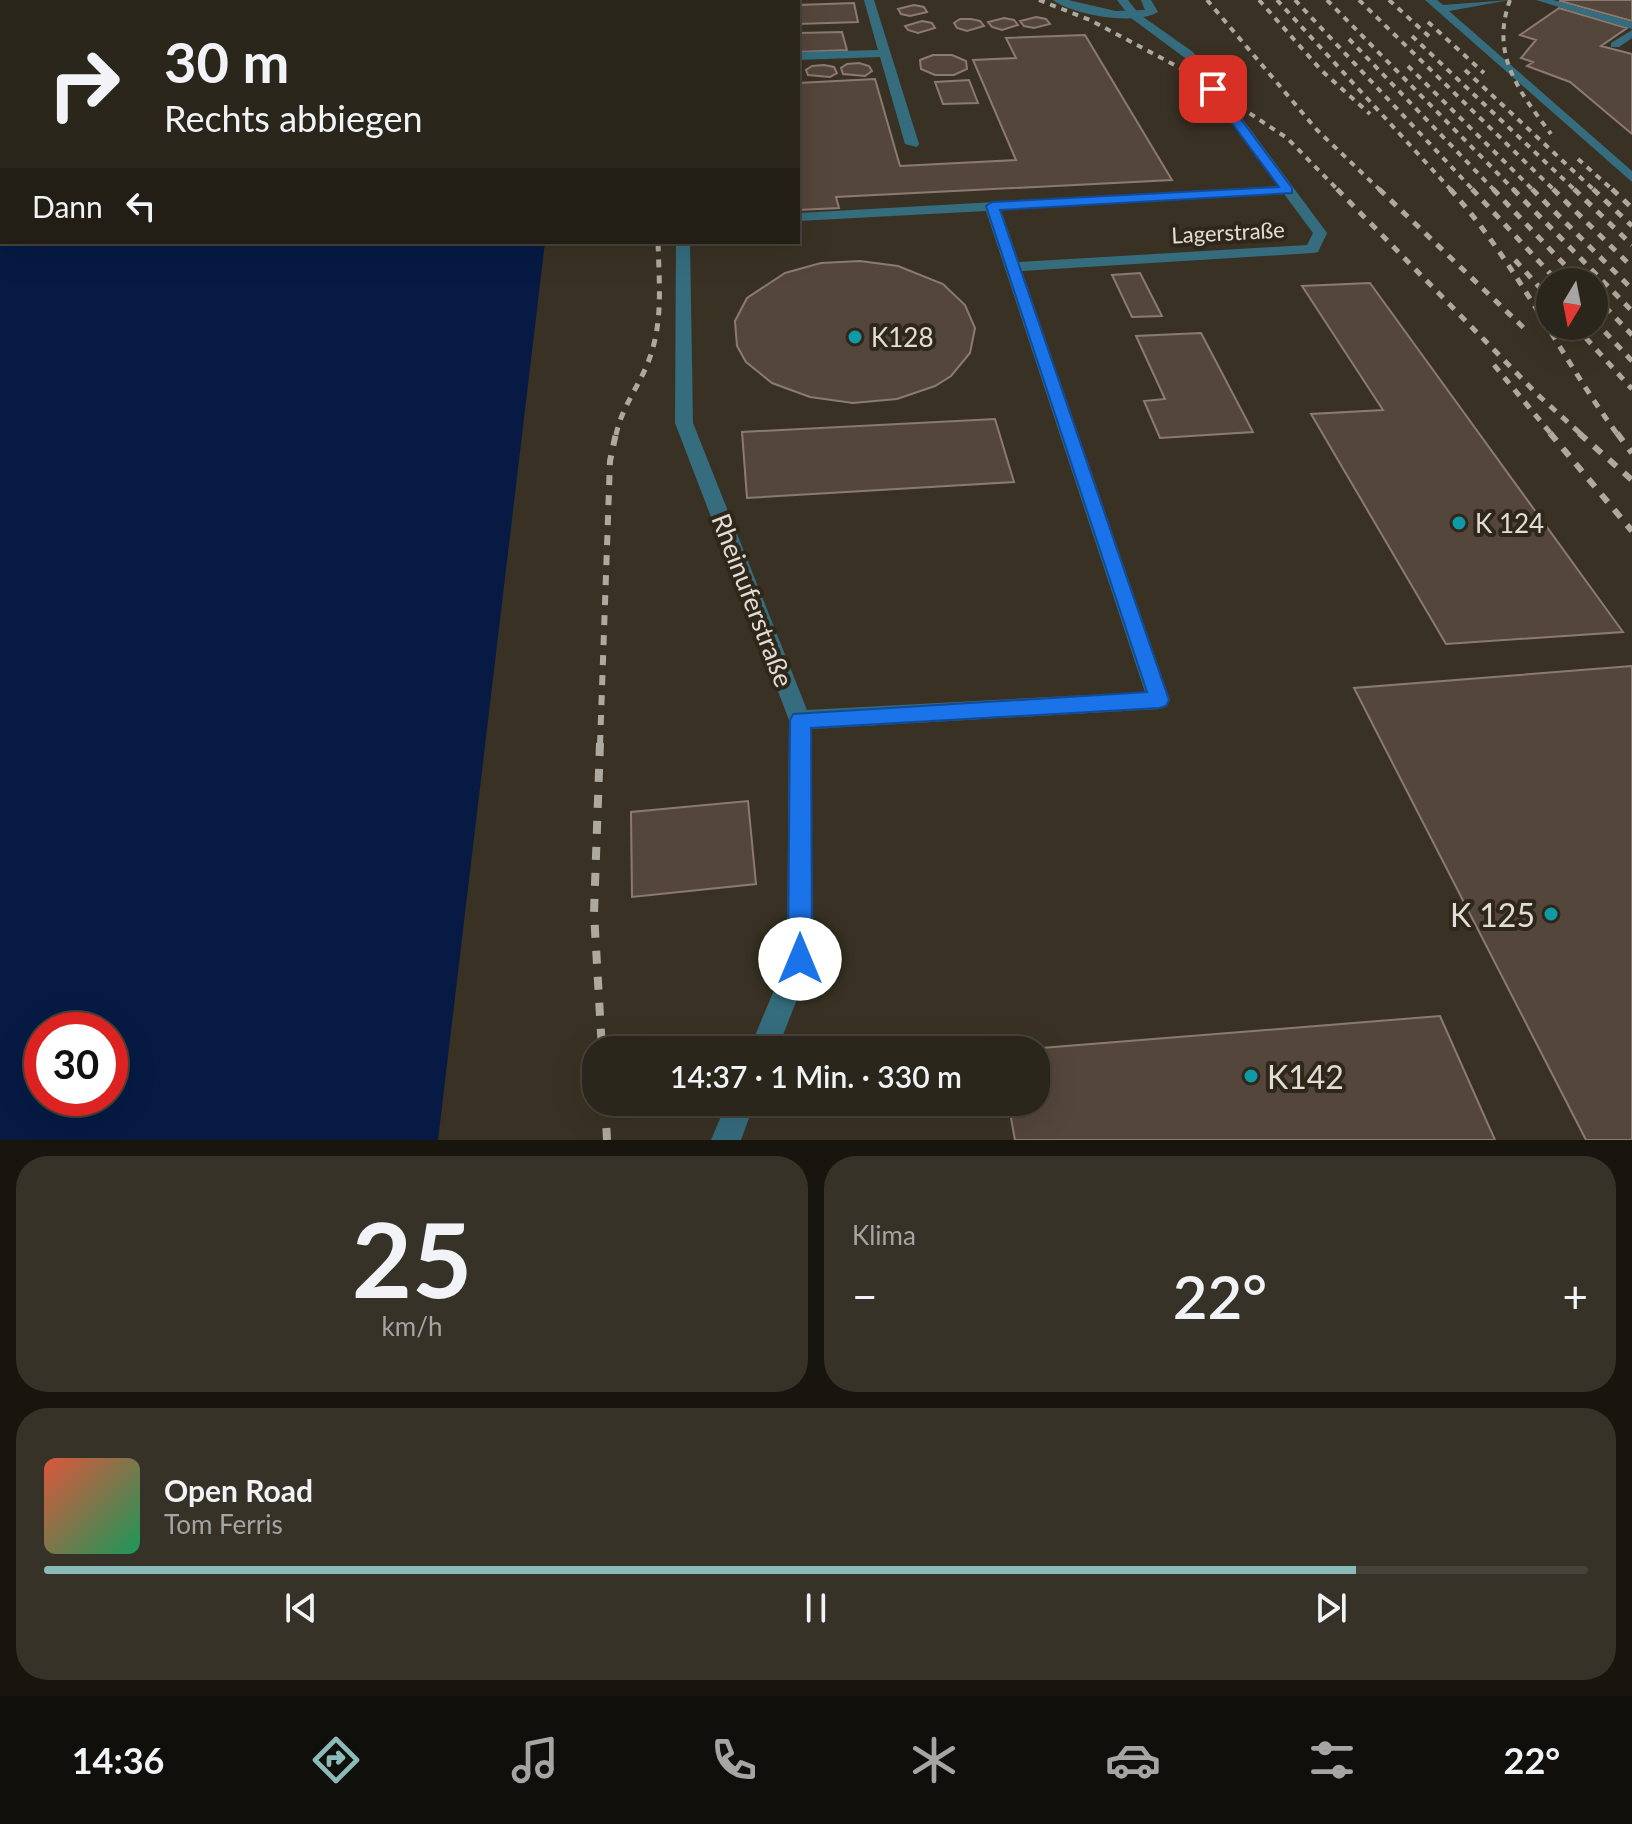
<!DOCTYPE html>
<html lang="de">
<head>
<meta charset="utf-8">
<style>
	:root { --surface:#2b261b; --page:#373228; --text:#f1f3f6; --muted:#a6a5a3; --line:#47433a; --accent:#8bbbb9 }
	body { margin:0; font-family:Lato,sans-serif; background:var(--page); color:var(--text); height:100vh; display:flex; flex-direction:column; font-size:30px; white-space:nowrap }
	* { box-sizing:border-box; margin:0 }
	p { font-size:26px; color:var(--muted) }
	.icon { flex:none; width:44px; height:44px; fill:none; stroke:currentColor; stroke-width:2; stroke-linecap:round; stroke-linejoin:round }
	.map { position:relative; height:1140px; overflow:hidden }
	.side { display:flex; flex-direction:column; gap:16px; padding:16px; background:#18150f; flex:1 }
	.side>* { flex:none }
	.top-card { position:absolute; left:0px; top:0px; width:800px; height:244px; box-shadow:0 8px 32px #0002,0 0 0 2px var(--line); background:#2b261b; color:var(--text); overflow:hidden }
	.needle { width:52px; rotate:190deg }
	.buttons { position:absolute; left:1536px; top:268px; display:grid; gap:16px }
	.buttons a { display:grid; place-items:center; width:72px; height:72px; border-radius:50%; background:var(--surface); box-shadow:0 8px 32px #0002,0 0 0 2px var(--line); font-size:40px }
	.speed { position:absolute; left:24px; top:1012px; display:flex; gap:16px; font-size:40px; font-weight:700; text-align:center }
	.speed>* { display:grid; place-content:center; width:104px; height:104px; border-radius:50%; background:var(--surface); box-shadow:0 8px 32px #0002,0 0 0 2px var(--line); line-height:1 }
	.speed .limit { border:12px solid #d22; background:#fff; color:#111 }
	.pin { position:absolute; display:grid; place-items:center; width:68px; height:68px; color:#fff; margin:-34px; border-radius:16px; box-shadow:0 4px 12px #0006 }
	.me { position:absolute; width:88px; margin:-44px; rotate:0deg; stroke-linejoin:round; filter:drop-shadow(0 0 6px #0008) }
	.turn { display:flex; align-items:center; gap:28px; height:168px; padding:0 32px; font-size:36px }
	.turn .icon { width:104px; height:104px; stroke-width:2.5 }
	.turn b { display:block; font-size:56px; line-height:68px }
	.then { display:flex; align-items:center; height:76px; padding:0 32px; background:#0003; gap:16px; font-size:30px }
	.big { font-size:60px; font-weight:600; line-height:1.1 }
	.side .widget { flex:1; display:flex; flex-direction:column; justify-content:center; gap:12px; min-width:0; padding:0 28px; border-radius:32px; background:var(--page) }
	.side .dial { align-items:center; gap:0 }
	.dial b { font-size:104px; line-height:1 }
	.song { display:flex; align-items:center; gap:24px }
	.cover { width:96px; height:96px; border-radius:12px; background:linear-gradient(135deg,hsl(10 70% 55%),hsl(150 70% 35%)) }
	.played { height:8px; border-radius:4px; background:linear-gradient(90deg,var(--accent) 85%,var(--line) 85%) }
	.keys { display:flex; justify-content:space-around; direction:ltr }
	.heat { display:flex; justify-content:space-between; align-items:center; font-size:44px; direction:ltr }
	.side .tiles { flex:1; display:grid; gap:16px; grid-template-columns:1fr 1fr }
	.widget:last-child { grid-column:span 2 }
	.trip { position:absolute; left:582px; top:1036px; width:468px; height:80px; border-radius:32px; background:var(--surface); box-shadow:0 8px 32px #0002,0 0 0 2px var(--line); font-weight:600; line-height:80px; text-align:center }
	.tabs { display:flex; height:128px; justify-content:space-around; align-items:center; background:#110f0b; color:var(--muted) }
	.tabs .icon { width:56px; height:56px }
	.tabs .active { color:var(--accent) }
	.tabs b { font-size:36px; color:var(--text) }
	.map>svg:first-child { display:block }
	.water { fill:#061a44; fill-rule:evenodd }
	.building { fill:#55463c; stroke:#8c7a70; stroke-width:2 }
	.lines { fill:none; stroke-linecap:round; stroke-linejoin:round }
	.service { fill:#356d7e; fill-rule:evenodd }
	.minor { fill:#356d7e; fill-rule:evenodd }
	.rail-far3 { stroke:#aea99e; stroke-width:4; stroke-dasharray:6 6; stroke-linecap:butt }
	.rail-far2 { stroke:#aea99e; stroke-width:5; stroke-dasharray:8 8; stroke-linecap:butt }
	.rail-far1 { stroke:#aea99e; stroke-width:6; stroke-dasharray:10 10; stroke-linecap:butt }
	.rail { stroke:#aea99e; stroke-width:8; stroke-dasharray:13 13; stroke-linecap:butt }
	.route { fill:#1a73e8; stroke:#114b97; stroke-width:2 }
	.culture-dot { fill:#0f9aa8; stroke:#2f281a; stroke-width:3 }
	.labels { text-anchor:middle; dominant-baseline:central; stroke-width:8; stroke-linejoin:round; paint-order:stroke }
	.far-street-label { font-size:22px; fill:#e1ddd4; stroke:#2f281a }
	.poi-label { font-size:26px; fill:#e1ddd4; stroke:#2f281a; text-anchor:start }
	.street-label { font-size:26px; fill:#e1ddd4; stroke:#2f281a }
	.near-poi-label { font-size:32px; fill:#e1ddd4; stroke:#2f281a; text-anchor:end }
</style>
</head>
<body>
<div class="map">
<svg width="1632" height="1140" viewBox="0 0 1632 1140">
	<rect width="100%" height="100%" fill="#393224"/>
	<path class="water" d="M0,0h571l-569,2v240h543l-107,898h-438zM42,1030h68v68h-68z"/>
	<path class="building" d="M1632,0v21l-72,-20 1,-1z
		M854,3l4,19 -60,2v-19z
		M914,5l10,2 3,5 -17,4 -9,-2 -3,-5z
		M1559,8l68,20 -26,18 31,8v80l-62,-52 -43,-16 6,-4 -12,-4 15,-18 -16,-5z
		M1036,17l10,2 4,5 -16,4 -10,-2 -4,-5z
		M1004,18l10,2 4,5 -16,5 -10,-3 -4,-5z
		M960,19h11l9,2 4,5 -17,5 -10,-3 -3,-5z
		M922,21l10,2 3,5 -17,5 -10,-3 -3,-4z
		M842,32l5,18 -49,2v-19z
		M1085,35l87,145 -336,17 3,11 -41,2v-127l77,-4 25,87 116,-6 -43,-100 43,-2 -10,-20z
		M933,55h19l14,6 1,8 -13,6h-19l-14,-6 -1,-9z
		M859,63l10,3 3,5 -7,5 -22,-2 -2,-6 6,-4z
		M824,65l10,2 3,6 -7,4 -22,-2 -2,-5 6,-4z
		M969,80l9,23 -35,1 -8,-22z
		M860,261l38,5 45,18 22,21 10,23 -5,25 -19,23 -16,10 -38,13 -44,4 -43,-6 -38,-14 -26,-21 -9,-16 -2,-25 12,-23 38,-25 36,-10z
		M1140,273l22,43 -30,1 -20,-42z
		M1370,283l253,349 -177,12 -135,-230 72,-4 -81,-124z
		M1201,333l52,99 -93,6 -16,-37 21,-2 -29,-63z
		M995,419l19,63 -267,16 -5,-66z
		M1632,666v474h-46l-232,-452z
		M748,801l8,83 -124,13 -1,-85z
		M1440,1016l55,124h-480l-7,-38h28v-52h-20z"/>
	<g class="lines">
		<path class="service" d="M864,0h10l45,144 -2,3 -12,-3 -25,-87 -82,3v-8l80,-2z
			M1053,0h15l48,11 29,-1 -4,-10h10l7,12c-23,14 -85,3 -105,-12z
			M1536,0h17l79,22v7z
			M1632,30v8l-13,9h-8v-4z"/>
		<path class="minor" d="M676,0h10v2h-10z
			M1117,0h11l11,14 54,38 134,181 -9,19 -5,1 -291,18 148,429 -3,6 -8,3 -348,20 2,230 -36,91h-28l38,-91 2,-239 -114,-297 1,-181h14l3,181 114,287 338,-18 -159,-481 -188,10v-8l481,-27 -94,-128 -54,-40zM1284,194l29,39 -6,12 -288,17 -18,-52z
			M1425,0h12l6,5 67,-5 -61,11 183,160v11z
			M727,1102h28l-14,38h-30z"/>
		<path class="rail-far3" d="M1039,0l51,20 94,50 103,68 52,53
			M1207,0l110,130 64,61
			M1259,0l62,70 49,44
			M1277,0l175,191
			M1295,0l179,191
			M1327,0l188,191
			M1359,0l196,191
			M1389,0l44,40
			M1510,0c-20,55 9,91 41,134
			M1428,22l56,51
			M1412,36l164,155
			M1349,39l146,152
			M1408,66l126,125
			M1465,70l130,121
			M1578,159l36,32"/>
		<path class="rail-far2" d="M1337,189l201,206 44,40
			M1379,189l147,141
			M1450,189c67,74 109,166 168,246
			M1472,189l86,93
			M1493,189l88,93
			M1513,189l119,122
			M1532,189l100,100
			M1553,189l79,78
			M1574,189l58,56
			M1593,189l39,37
			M1612,189l20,19
			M1515,260l35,39
			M1594,295l38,40
			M1594,320l38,41
			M1575,326l57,63
			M1494,365l58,70
			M616,435c6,-30 26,-52 35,-81 12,-36 8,-74 7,-112"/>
		<path class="rail-far1" d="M1550,433l82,98
			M1579,433l53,47
			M1617,433l15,20
			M600,745l10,-284 6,-28"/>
		<path class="rail" d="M600,743l-6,170 8,137
			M605,1102l2,38"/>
	</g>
	<path class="route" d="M1209,87h8l75,101v5l-292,17 169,490 -3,6 -7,2 -348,20 1,231 -4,8 -8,3 -8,-3 -4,-8 2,-239 3,-6 354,-22 -161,-486 6,-4 287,-15 -70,-95z"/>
	<g class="culture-dot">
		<circle cx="855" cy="337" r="8"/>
		<circle cx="1459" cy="523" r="8"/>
		<circle cx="1551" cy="914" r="8"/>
		<circle cx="1251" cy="1076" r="8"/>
	</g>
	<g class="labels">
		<g class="far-street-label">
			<text transform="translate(1228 232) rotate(-3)">Lagerstraße</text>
		</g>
		<g class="poi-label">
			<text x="871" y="337">K128</text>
			<text x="1475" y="523">K 124</text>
		</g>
		<g class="street-label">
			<text transform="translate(753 600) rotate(69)">Rheinuferstraße</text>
		</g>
		<g class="near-poi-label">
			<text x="1535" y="914">K 125</text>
			<text x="1267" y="1076" text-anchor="start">K142</text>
		</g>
	</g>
</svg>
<div class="buttons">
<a><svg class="needle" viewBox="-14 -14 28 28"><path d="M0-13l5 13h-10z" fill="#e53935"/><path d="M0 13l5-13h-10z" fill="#a6a5a3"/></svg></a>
</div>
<div class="speed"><div class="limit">30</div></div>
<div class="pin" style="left:1213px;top:89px;background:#d93025"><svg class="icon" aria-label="arrive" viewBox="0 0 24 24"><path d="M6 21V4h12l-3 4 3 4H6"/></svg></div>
<svg class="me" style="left:800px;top:959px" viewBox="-20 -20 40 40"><circle r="19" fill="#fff"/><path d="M0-13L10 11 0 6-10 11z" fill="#1a73e8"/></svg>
<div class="trip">14:37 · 1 Min. · 330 m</div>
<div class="top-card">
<div class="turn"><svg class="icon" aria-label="right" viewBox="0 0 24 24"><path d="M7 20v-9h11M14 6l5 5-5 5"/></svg><div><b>30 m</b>Rechts abbiegen</div></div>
<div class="then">Dann<svg class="icon" aria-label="left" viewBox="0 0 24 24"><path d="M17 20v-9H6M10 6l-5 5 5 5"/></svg></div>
</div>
</div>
<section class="side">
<div class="tiles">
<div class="widget dial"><b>25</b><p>km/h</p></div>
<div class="widget"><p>Klima</p>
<div class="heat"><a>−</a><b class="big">22°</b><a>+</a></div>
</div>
<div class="widget">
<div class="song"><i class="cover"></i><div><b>Open Road</b><p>Tom Ferris</p></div></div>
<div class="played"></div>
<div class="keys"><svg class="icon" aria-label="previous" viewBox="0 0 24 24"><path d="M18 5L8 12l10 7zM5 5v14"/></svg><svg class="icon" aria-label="pause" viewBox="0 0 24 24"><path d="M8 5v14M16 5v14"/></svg><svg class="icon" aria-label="next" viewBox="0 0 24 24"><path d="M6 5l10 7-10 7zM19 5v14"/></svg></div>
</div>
</div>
</section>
<nav class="tabs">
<b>14:36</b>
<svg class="icon active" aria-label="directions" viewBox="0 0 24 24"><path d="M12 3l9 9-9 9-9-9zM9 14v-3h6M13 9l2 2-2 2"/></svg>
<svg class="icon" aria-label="music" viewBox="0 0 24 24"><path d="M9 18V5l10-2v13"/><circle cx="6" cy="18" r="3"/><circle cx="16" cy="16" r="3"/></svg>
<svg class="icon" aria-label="phone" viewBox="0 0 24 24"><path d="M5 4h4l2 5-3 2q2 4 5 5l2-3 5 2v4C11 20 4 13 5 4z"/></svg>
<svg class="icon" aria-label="climate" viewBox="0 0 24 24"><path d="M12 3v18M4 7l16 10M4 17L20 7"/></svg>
<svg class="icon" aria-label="car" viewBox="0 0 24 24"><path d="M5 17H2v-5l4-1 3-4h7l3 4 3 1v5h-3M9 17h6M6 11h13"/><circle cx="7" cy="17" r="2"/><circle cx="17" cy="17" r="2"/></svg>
<svg class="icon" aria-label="filters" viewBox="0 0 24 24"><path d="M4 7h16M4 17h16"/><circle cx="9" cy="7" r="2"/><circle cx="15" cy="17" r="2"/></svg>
<b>22°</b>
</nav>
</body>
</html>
